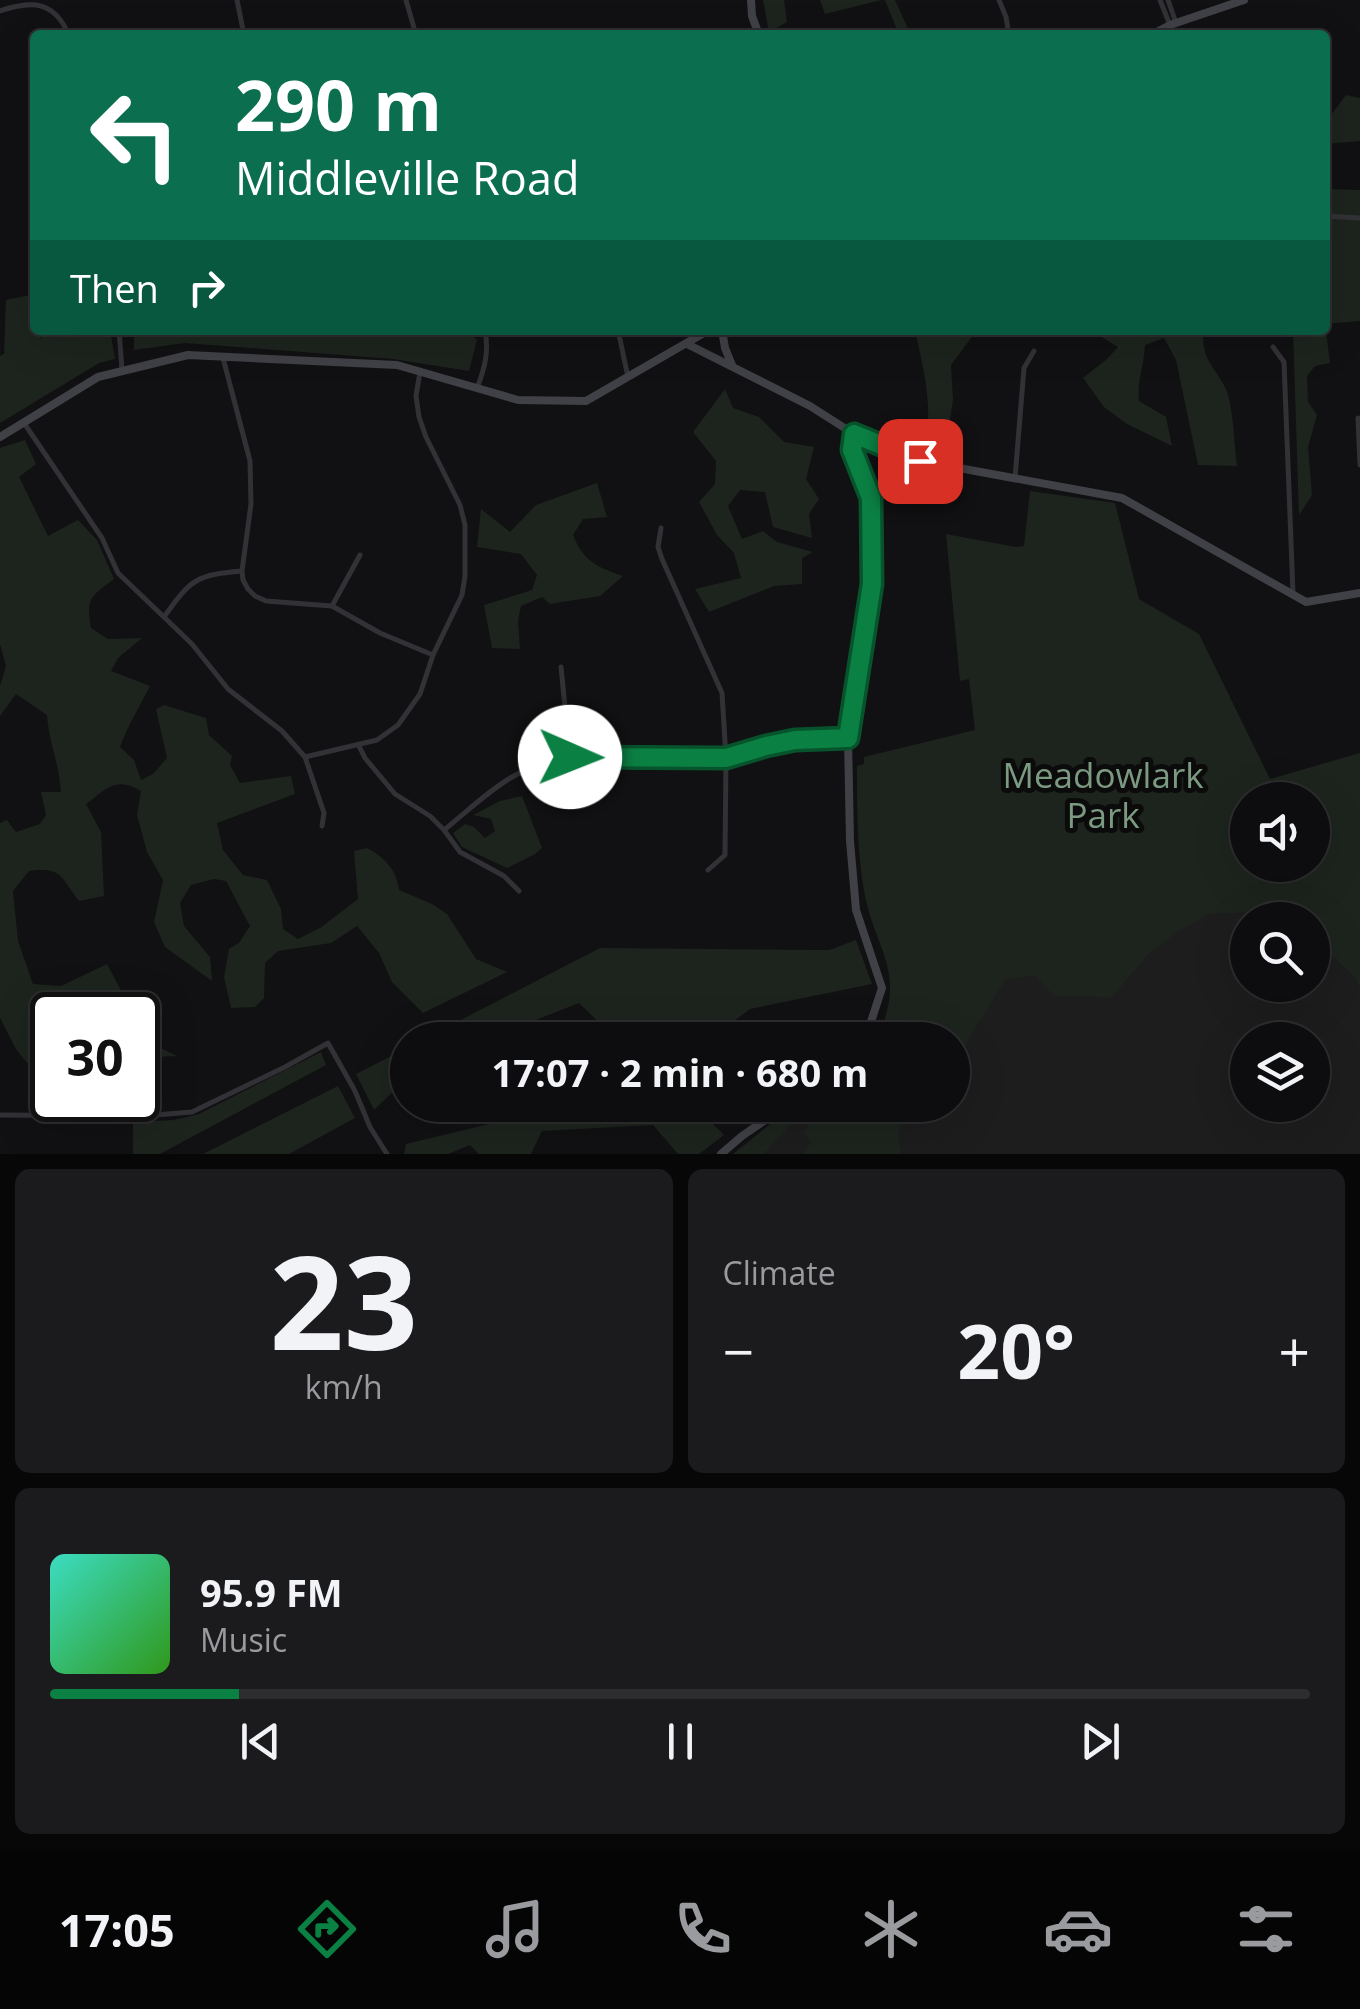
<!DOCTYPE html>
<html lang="en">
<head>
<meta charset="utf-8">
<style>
	:root { --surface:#0d0c0e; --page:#1b1a1c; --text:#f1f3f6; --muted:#9a9b9e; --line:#2d2c2e; --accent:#0b8043 }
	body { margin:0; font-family:"Open Sans",sans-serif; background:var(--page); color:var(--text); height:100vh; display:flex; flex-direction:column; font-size:38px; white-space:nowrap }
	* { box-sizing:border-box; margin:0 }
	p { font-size:32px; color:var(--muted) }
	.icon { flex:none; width:55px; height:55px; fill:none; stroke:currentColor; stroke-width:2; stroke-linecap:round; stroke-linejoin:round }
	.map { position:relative; height:1154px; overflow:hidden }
	.details { display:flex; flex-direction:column; gap:15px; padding:15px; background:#070708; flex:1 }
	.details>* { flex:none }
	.guide { position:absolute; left:30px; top:30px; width:1300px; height:305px; border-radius:10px; box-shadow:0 10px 40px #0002,0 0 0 2px var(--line); background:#0b6e4f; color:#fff; overflow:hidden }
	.tools { position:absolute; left:1230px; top:782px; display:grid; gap:20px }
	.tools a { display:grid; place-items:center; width:100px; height:100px; border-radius:50%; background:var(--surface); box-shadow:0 10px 40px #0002,0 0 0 2px var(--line); font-size:50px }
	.speed { position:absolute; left:30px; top:992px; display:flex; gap:20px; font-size:50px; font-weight:700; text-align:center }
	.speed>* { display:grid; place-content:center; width:130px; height:130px; border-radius:50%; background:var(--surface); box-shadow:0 10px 40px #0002,0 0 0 2px var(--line); line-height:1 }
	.speed .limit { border:5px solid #111; border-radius:15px; background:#fff; color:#111 }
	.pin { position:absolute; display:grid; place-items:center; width:85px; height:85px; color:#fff; margin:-42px; border-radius:20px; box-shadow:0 5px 15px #0006 }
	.me { position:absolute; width:110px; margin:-55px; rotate:91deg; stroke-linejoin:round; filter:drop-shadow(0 0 8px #0008) }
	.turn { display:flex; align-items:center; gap:35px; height:210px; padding:0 40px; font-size:45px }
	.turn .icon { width:130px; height:130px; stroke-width:2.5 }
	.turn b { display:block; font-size:70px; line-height:85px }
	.then { display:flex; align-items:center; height:95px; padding:0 40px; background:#0003; gap:20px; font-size:38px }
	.big { font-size:75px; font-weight:700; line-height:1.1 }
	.details .widget { flex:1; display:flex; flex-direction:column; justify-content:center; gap:15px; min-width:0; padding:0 35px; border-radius:15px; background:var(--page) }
	.details .dial { align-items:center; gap:0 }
	.dial b { font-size:130px; line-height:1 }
	.song { display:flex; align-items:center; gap:30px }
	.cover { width:120px; height:120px; border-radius:15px; background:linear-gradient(135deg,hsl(170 70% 55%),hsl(110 70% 35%)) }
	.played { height:10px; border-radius:5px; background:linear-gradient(90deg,var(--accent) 15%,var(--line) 15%) }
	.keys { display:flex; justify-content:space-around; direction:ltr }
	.heat { display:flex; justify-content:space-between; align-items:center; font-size:55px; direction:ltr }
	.details .tiles { flex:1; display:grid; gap:15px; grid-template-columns:1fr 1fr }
	.widget:last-child { grid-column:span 2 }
	.trip { position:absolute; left:390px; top:1022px; width:580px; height:100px; border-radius:50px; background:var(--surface); box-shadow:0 10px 40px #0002,0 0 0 2px var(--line); font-weight:700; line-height:100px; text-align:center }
	.tab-bar { display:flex; height:160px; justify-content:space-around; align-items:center; background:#050506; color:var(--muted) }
	.tab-bar .icon { width:70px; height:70px }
	.tab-bar .selected { color:var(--accent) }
	.tab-bar b { font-size:45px; color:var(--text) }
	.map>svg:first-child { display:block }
	.built { fill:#1d1d1e; fill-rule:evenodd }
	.green { fill:#1d241e; fill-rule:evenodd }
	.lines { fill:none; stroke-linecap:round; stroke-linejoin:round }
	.street { stroke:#323236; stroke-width:5 }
	.secondary { stroke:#404146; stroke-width:8 }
	.route-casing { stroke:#07532c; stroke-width:25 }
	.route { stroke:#0b8043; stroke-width:18 }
	.labels { text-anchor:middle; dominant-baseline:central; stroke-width:10; stroke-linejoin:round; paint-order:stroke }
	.park-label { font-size:35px; fill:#7c9a81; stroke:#0c0b0c }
</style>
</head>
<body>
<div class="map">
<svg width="1360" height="1154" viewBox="0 0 1360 1154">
	<rect width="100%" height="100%" fill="#111012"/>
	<path class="built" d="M1283,894l77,37v223h-624l66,-49h150v-65h-76l10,-19 252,-87zM1248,920h64v65h-64zM1248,1040h64v65h-64z"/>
	<path class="green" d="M763,0h21l3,22 -18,10z
		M820,0h61l-56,14z
		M885,0h10l16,35h-21l7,-5z
		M1346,95l14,3v43l-35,3v-21z
		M1325,189l35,1v131l-35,3 5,39 -15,3 -8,10 1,26 9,13 -9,32 4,48 -13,20 -6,-185h32z
		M35,294v36h5v8l24,-8h46l5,29 -16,4 -99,60v-67l4,-2 2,-54z
		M134,330h333l10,10 -8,31 -76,-12 -208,-16 -51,7z
		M915,330h62l-26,35 2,35 -5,32 16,23 -42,-5c14,-36 1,-82 -7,-120z
		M1090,330h114c-5,32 17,41 24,65 6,22 6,48 9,71l-39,-1 -22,-105 -12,-22 -19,7c-1,20 -8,36 -6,56l27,16 6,29 -45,-22 -23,-17 -21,-29 24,-19 11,-12z
		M725,389l8,19 26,9 25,25 30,5 -8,32 13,20 -10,15 3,24 -39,-11 -8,-35 -25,-2 -12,16 14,33 21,-8 14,11 36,10 -11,6v26l-28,2 -65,26 -14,-23 46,-11 -7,-25 -17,-18 -18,-33 16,-18 1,-23 -23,-29z
		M25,440l11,24 -17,13 29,59 30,-16 19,20 17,39c-24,18 -28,19 -23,49l17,11 34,-1 -24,20 -7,13 39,15c-10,20 -22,39 -30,61l14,13 7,20 12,-6 14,-16 -11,-49 8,-4 42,13 3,17 23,21 -2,9 10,18 51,-7 4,18 -78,29 6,27 20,25 24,5 14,29 2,20 15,10 22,-11 38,-29 -4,-48 13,-3c17,9 30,22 32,42l33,14 15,10 29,45 31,13 -84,41 -31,-31 -13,-29 -22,-27 -26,17 -53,8 -13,12 -1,35 -9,9 -24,1 -7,-31 5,-28 10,-6 11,-17 -24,-45 -12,-2 -23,6 -11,18 4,23 26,31 2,24 -47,-34 -11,-25 9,-42 -16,-28 -10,-37 4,-24c-25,-15 -34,-3 -55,13l15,28 3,64 -25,5c-19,-25 -17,-34 -50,-30l-16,20 5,50 15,43 28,2 46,-22 15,28 1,23h-71v55l-10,1 -14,-7 -12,-15 -16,-31v-195l7,-3 9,12 24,-8 6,-9 -5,-23h20c-2,-29 -12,-49 -14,-77l-31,-21 -16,22v-30l6,-20 -6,-22v-196z
		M597,483l10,34 -24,2 -10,16c11,27 24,32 50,41l-23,20 -50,8 -8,-7 -21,9 -3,15 2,28 -28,-1 -8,-43 48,-15 5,-15 -16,-21 -44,-7 4,-38 29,23 26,-27z
		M1030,491l85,12 24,96 60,35 71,145 90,-26v236l-4,-11 -43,-40 -1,-18h-19l-10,-9 -74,3 -29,16 -32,24 -36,43 -58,-1 -20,-21 -29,5 -52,85 -1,-25h-76c33,-68 -1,-88 -12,-149 -7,-41 -7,-83 -7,-125l7,-2v-7l111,-27 -6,-51 -9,2 -14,-147 70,13 8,-1zM1248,800h64v65h-64z
		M522,796l20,52 -7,6 -28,14 -45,-21 -9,-14 12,-9 9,3 11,11 10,-7 -4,-12 -18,-4 27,-14z
		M856,940l16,44 -122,25 -41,31h-92l-38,-37 -94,37h-63l178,-92 229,2z
		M138,1037l39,19 -39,2z
		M407,1048v30l-33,32 -18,-36z
		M321,1052l5,13 -166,89h-27v-32l41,-2 25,-6z
		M338,1086l17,32 -66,36h-86z
		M557,1105h112l4,6 30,3 21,21 -25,19h-21l-25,-29 -111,6 -11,23h-52l-9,-9 -22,9h-44l2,-10 146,-35z
		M794,1105h132c-24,14 -31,19 -25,49h-99l9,-12 -8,-9 5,-6v-6l-19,5 -25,28h-31z"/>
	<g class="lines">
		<path class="street" d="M237,0l7,35
			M406,0l10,35
			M999,0l7,17 3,18
			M1160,0l10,25
			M1168,0l8,23
			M0,11c33,-11 54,-10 69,24
			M1325,216l35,2
			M119,330l3,40
			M618,330l10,47
			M1273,347l11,15 9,231
			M223,358l27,103 1,43 -9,67 1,9 5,9 7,7 11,5 66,5 48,27 53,22
			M477,388c8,-20 12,-37 8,-58
			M1358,418l2,47
			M24,423l78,115 16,35 74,71 36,45 54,42 23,26 19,56 -2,13
			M1015,478l9,-110 10,-17
			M661,528l-3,19 4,12 60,134 4,65 -1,97 -17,15
			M332,606l28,-51
			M164,617c27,-38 32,-42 78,-46
			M561,667l9,90
			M359,746l6,12 30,36 35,22 14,14 16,22 44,24 15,15
			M305,757l72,-17 21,-15 22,-31 13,-39 29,-60 3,-19v-51l-5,-20 -34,-68 -7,-20 -3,-21 4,-24
			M444,830c42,-34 69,-65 126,-73l156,1 40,-12 29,-6 53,-2
			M0,1115l143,1 49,-4 93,-45 43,-24 27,48 15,36 17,27"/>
		<path class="secondary" d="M751,0l1,16 7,19
			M1151,35l19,-10 74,-25
			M722,330l3,18 7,17
			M687,344l123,62 44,28 -2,16 19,48 2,31 -2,55 -23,154 2,103 6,69 26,78 -17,52
			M854,434l67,27 201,37 184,104 54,-9
			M0,437l98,-60 90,-22 209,10 121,35 68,1 123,-71
			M721,1154l21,-18 45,-31"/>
	</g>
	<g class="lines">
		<defs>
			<path id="route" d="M570,757l156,1 40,-12 29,-6 53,-2 24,-154 -1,-86 -19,-48 2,-16 66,27"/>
		</defs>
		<use href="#route" class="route-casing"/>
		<use href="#route" class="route"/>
	</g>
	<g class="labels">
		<g class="park-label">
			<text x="1103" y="774">Meadowlark<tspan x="1103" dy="40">Park</tspan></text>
		</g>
	</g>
</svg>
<div class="tools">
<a><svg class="icon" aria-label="sound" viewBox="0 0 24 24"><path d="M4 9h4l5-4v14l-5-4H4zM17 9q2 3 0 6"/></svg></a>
<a><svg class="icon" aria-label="search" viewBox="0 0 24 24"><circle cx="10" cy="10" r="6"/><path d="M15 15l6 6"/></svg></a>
<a><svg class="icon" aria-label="layers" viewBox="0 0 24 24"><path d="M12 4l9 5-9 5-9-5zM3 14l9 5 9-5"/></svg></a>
</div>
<div class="speed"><div class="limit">30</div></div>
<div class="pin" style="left:920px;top:461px;background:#d93025"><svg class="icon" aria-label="arrive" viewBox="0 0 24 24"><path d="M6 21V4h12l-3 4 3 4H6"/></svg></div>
<svg class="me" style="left:570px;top:757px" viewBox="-20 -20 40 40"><circle r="19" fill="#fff"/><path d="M0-13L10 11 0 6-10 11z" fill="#0b8043"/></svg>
<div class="trip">17:07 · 2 min · 680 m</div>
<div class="guide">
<div class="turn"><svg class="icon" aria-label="left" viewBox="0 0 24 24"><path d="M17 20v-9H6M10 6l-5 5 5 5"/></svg><div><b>290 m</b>Middleville Road</div></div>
<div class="then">Then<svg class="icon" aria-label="right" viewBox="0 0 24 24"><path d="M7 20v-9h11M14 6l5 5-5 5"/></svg></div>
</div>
</div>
<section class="details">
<div class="tiles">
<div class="widget dial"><b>23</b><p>km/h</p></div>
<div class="widget"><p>Climate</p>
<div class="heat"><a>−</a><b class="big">20°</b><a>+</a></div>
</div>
<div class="widget">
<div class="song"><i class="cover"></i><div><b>95.9 FM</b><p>Music</p></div></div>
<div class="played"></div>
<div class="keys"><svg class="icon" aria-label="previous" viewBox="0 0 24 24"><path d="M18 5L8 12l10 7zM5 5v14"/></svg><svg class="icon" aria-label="pause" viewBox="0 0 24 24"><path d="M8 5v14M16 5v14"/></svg><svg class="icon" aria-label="next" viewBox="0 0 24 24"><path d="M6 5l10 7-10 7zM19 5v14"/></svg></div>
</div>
</div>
</section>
<nav class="tab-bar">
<b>17:05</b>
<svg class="icon selected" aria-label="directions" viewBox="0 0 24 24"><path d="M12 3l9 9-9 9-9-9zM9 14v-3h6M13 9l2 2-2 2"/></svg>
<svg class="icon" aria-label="music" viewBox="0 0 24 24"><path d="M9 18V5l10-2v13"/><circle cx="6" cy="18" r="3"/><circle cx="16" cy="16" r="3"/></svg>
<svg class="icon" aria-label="phone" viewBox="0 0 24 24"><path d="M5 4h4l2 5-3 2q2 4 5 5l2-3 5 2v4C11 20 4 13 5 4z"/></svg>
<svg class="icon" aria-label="climate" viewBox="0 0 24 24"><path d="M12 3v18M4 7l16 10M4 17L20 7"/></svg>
<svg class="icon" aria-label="car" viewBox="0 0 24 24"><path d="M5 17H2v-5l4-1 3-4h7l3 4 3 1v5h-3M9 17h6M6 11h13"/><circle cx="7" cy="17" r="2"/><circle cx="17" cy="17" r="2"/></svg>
<svg class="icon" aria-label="filters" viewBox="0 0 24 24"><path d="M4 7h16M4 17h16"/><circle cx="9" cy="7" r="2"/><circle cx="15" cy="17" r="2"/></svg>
</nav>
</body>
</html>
